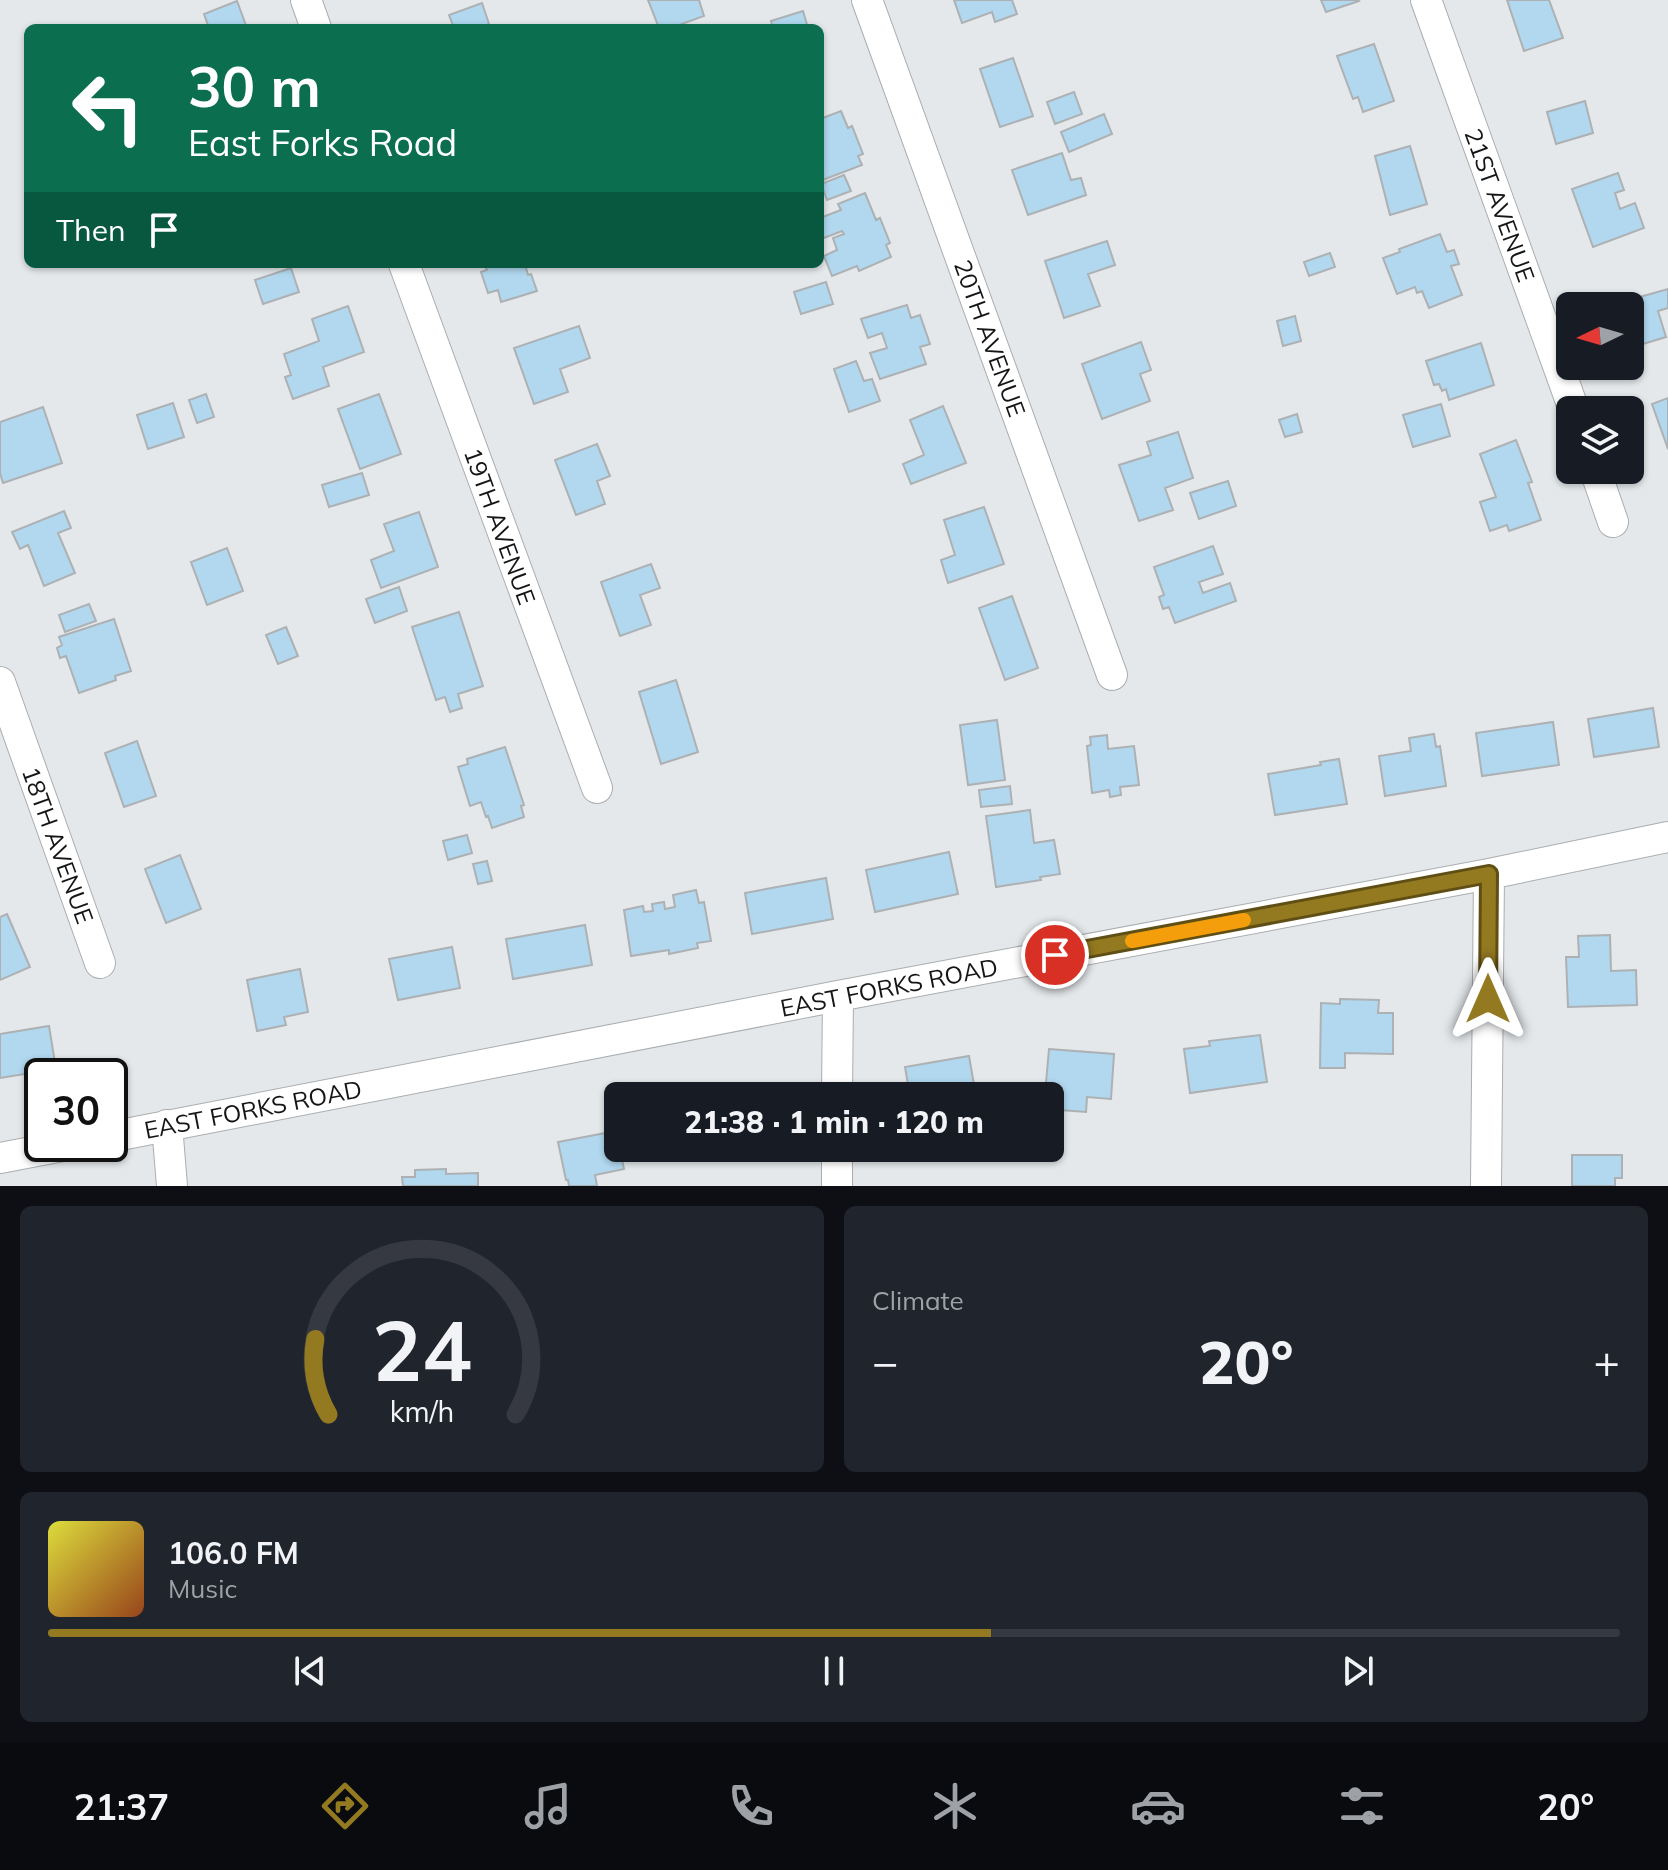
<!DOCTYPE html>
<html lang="en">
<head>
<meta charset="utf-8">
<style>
	:root { --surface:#171b24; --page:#20242c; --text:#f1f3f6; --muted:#9ea1a6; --line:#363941; --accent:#937920 }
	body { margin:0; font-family:Mulish,sans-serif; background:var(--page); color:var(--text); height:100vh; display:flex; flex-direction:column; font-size:30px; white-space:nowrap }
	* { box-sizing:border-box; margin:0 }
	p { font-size:26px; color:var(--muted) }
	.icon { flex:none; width:44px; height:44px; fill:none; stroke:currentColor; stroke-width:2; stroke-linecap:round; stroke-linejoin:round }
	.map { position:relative; height:1186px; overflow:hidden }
	.side { display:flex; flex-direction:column; gap:20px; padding:20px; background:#0d0f14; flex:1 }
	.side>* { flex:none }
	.guide { position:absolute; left:24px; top:24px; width:800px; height:244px; border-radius:12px; box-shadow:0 2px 6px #0004; background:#0b6e4f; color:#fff; overflow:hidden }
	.needle { width:52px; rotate:265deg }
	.controls { position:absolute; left:1556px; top:292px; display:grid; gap:16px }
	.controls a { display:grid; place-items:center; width:88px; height:88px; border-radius:12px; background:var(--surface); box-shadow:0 2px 6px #0004; font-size:40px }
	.speed { position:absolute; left:24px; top:1058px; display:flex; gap:16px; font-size:40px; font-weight:700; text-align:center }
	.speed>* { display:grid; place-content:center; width:104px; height:104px; border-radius:50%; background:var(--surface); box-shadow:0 2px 6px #0004; line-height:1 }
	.speed .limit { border:4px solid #111; border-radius:12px; background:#fff; color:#111 }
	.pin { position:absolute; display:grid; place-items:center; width:68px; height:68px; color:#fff; margin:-34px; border:4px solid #fff; border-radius:50%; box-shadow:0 2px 8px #0007 }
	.me { position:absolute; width:88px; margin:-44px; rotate:0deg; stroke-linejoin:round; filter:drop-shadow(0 0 6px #0008) }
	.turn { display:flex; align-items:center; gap:28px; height:168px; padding:0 32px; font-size:36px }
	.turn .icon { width:104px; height:104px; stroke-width:2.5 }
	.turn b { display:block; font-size:56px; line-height:68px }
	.then { display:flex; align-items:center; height:76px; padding:0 32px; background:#0003; gap:16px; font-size:30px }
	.big { font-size:60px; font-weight:800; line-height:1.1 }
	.side .card { flex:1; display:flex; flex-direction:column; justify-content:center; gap:12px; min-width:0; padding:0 28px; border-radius:12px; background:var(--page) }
	.side .dial { align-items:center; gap:0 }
	.dial svg { height:208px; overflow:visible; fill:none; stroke:var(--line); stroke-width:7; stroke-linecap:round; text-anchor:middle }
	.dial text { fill:var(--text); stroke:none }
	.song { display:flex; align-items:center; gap:24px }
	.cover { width:96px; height:96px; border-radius:12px; background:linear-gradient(135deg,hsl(60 70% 55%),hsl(20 70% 35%)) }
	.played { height:8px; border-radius:4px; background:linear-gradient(90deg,var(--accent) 60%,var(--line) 60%) }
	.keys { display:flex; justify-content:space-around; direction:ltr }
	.heat { display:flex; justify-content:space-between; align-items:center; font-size:44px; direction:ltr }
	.side .tiles { flex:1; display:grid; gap:20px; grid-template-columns:1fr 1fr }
	.card:last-child { grid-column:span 2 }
	.trip { position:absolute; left:604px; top:1082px; width:460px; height:80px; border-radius:12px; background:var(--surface); box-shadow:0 2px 6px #0004; font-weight:800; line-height:80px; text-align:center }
	.menu { display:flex; height:128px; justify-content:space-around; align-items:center; background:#090b0e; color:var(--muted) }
	.menu .icon { width:56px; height:56px }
	.menu .on { color:var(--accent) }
	.menu b { font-size:36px; color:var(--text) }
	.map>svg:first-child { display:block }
	.building { fill:#b1d8ef; stroke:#adb1b3; stroke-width:2 }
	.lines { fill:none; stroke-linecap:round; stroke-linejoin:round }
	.minor-casing { stroke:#aaaeb0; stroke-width:32 }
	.minor { stroke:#fff; stroke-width:30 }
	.route-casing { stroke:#604f15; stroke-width:20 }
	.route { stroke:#937920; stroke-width:14 }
	.slow { stroke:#f59e0b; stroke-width:14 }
	.labels { text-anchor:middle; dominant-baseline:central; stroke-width:8; stroke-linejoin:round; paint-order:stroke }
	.street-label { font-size:24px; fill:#141516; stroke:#fff }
</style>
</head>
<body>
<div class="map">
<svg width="1668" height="1186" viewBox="0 0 1668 1186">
	<rect width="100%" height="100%" fill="#e4e8eb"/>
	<path class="building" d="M648,0h51l5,16 -33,12h-12z
		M954,0h58l5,14 -22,8 -3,-10 -30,11z
		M1321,0h37l1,1 -33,11z
		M1507,0h42l14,38 -39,13z
		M237,1l10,27h-38l-5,-14z
		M482,3l7,21 -10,4h-25l-5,-13z
		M803,11l5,17h-35l-2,-7z
		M1374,44l20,57 -31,11 -5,-15 -5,2 -16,-43z
		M1013,58l20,58 -33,11 -20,-58z
		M1074,92l8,22 -27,10 -8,-22z
		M1585,101l8,32 -37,11 -9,-32z
		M841,111l7,17 4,-2 11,28 -5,2 4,9 -42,16v-62z
		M1104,114l8,20 -43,18 -8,-20z
		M1410,146l17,58 -37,11 -15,-59z
		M1062,153l9,27 10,-2 5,17 -58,20 -16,-45z
		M1618,173l6,17 -9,3 5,16 15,-6 9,25 -51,19 -21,-58z
		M844,175l7,16 -24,9 -6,-16z
		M865,193l11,27 4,-2 10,25 -4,2 5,12 -32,14 -2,-5 -25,10 -8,-20 13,-6 -4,-12 11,-4 -2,-3 -18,7 -4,-9v-11l21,-8 -3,-6z
		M1440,234l7,18 7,-2 5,14 -8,2 11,29 -33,13 -7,-17 -5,2 -2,-6 -18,7 -14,-36 17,-6 -1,-3z
		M1107,241l8,24 -27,9 12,32 -36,12 -19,-57z
		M1330,253l5,14 -26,9 -5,-14z
		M484,264h41l3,11 3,-1 6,17 -36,11 -3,-12 -10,3 -7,-21 6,-2z
		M291,268l8,24 -36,12 -8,-24z
		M826,282l7,22 -32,10 -7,-22z
		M1668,289v19l-10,3 8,26 -36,11v-42h-14l-1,-2z
		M907,305l4,13 9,-3 10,29 -10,3 6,17 -46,15 -10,-26 17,-5 -5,-15 -14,5 -7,-19z
		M348,306l16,46 -41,15 6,19 -36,13 -8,-22 6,-2 -7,-21 35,-13 -7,-22z
		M1295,316l6,25 -18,5 -6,-25z
		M579,326l11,32 -30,11 8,23 -34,12 -20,-56z
		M1141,342l10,28 -11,4 10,27 -48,18 -20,-55z
		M1481,343l13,42 -45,15 -3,-11 -4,2 -3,-7 -5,1 -8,-24z
		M856,361l8,20 8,-2 8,22 -31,11 -15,-43z
		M206,394l8,23 -17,6 -8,-23z
		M379,394l22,60 -41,15 -22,-60z
		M1668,398v51l-16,-45z
		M173,403l11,34 -36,12 -11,-34z
		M1441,404l9,32 -37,11 -10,-32z
		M943,406l23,57 -55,21 -8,-20 21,-9 -14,-35z
		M43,407l19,56 -59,20 -3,-10v-51z
		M1297,414l5,18 -17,5 -6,-17z
		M1178,432l15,46 -28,10 8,22 -34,11 -20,-56 32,-10 -4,-13z
		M1516,440l16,42 -4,1 13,37 -32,11 -2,-6 -17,6 -10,-29 16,-5 -16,-43z
		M597,444l13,32 -13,5 8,23 -29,11 -21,-55z
		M362,473l7,22 -40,12 -7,-22z
		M1228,481l8,25 -37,13 -9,-26z
		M984,507l20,57 -56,19 -7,-23 14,-5 -11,-35z
		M64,511l7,17 -13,5 17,40 -31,13 -16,-41 -8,4 -8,-17z
		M419,512l19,55 -57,21 -10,-28 23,-9 -10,-27z
		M1213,546l10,28 -24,8 4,11 27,-10 6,18 -61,22 -6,-16 -6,2 -4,-12 5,-2 -10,-28z
		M227,548l16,43 -36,14 -16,-43z
		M651,564l9,24 -20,7 11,30 -31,11 -19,-54z
		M399,587l8,24 -32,12 -9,-24z
		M1012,596l26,72 -33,12 -26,-72z
		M89,604l7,17 -31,11 -6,-17z
		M459,612l24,74 -25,8 4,14 -12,4 -5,-15 -9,3 -24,-73z
		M114,619l17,52 -16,5 1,4 -37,13 -13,-37 -6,2 -3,-10 5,-3 -3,-8z
		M286,627l12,29 -20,8 -12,-29z
		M676,680l22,72 -37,12 -22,-72z
		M1653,708l6,39 -65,10 -6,-38z
		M997,720l8,60 -37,5 -8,-60z
		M1553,722l6,43 -77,11 -6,-43z
		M1434,734l2,13 4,-1 6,40 -61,10 -6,-40 32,-5 -2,-13z
		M1107,735l1,14 26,-3 5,39 -19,2 1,8 -11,2 -1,-7 -17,3 -5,-47 4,-1 -1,-8z
		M137,741l19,55 -32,11 -19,-54z
		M505,747l19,58 -3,1 3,11 -32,11 -4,-12 -2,1 -5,-15 -11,4 -12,-39 10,-3 -1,-5z
		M1339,759l8,45 -72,11 -7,-41 53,-9 -1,-3z
		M1010,786l2,18 -31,3 -2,-17z
		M1030,810l4,33 20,-3 6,34 -20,3 1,3 -45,7 -10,-71z
		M467,835l5,18 -24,7 -5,-19z
		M949,852l9,42 -83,18 -9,-42z
		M180,855l21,54 -35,14 -21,-54z
		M487,861l5,20 -14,3 -5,-20z
		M826,878l7,41 -81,15 -7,-41z
		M696,890l3,13 5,-1 7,39 -14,2 1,5 -29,6v-4l-38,6 -7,-46 19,-4 1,6 9,-1 -1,-7 12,-2 1,7 10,-2 -2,-12z
		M7,914l23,53 -30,13v-63z
		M585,925l7,40 -79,14 -7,-40z
		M1610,935l1,36 25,-1 1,35 -69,2 -2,-50h13l-1,-21z
		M452,947l8,41 -62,12 -9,-41z
		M300,969l8,43 -24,5 2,8 -29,6 -10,-51z
		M1340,999l39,1 -1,13h15v41l-48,-1v15h-25l1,-65 19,1z
		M49,1026l7,43 -56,9v-44z
		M1260,1035l7,47 -77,11 -6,-44 26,-3 -1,-5z
		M1049,1049l65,5 -3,45 -24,-2 -1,15 -26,-2v-15l-15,-1z
		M969,1056l7,40h-66l-5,-29z
		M616,1131l8,38 -29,6 2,11h-28l-1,-6h-2l-8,-38z
		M672,1148h74v11h-60l-1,-3h-13z
		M1572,1155h50v23h-7v8h-43z
		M446,1169v5l32,-1v13h-75l-1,-9h13v-7z"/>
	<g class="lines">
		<defs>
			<path id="minor" d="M306,0l10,28
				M867,0l245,675
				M1426,0l148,410
				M404,264l193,524
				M1595,470l18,52
				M0,682l100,281
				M837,1096l1,-100
				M167,1125l5,61
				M110,1137l728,-141 651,-122 179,-37
				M0,1158l73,-14
				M837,1186v-38
				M1486,1186l3,-312"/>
		</defs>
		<use href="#minor" class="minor-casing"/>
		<use href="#minor" class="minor"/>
	</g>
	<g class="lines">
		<defs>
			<path id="route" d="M1055,955l434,-81 -1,125"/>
		</defs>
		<use href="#route" class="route-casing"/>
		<use href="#route" class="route"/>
		<path class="slow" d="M1132,941l112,-21"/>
	</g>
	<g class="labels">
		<g class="street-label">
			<text transform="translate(1500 205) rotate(70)">21ST AVENUE</text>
			<text transform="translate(990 338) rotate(70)">20TH AVENUE</text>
			<text transform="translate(500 526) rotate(70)">19TH AVENUE</text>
			<text transform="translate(58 845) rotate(70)">18TH AVENUE</text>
			<text transform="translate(889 987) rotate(-11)">EAST FORKS ROAD</text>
			<text transform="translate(253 1109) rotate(-11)">EAST FORKS ROAD</text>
		</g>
	</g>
</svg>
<div class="controls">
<a><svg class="needle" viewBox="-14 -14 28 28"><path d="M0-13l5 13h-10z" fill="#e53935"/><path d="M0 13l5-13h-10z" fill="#9ea1a6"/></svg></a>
<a><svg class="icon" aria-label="layers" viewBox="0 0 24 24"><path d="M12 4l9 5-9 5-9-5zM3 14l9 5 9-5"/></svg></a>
</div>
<div class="speed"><div class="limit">30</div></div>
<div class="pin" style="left:1055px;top:955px;background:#d93025"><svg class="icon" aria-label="arrive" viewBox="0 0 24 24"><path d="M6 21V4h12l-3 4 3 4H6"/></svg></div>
<svg class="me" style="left:1488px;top:999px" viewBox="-20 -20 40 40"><path d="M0-17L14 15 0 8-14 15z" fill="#937920" stroke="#fff" stroke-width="4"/></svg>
<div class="trip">21:38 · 1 min · 120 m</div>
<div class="guide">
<div class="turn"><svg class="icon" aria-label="left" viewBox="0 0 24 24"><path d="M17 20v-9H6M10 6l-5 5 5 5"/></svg><div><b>30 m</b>East Forks Road</div></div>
<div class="then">Then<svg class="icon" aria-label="arrive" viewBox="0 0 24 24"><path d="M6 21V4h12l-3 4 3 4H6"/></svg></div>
</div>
</div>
<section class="side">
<div class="tiles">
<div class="card dial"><svg viewBox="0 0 100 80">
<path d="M14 69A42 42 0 1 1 86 69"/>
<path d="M14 69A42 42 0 0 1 9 40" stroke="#937920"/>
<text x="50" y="56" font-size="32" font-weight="700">24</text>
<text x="50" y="72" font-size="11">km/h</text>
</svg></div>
<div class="card"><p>Climate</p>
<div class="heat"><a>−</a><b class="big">20°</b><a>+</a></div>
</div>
<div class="card">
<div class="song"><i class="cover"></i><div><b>106.0 FM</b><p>Music</p></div></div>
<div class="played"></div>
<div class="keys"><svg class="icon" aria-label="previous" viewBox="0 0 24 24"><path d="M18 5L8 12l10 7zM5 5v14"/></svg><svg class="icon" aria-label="pause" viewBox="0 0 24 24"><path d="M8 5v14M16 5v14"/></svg><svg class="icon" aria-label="next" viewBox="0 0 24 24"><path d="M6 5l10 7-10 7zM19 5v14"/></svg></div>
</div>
</div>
</section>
<nav class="menu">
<b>21:37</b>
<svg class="icon on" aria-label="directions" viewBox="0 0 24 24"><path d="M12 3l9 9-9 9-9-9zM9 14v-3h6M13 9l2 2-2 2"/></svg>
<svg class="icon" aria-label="music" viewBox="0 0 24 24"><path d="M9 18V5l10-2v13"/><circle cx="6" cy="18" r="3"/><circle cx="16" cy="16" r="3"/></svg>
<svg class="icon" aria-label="phone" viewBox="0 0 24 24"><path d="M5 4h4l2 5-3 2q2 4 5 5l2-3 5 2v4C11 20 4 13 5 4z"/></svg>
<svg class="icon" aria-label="climate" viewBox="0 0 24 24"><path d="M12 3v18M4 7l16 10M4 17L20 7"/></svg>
<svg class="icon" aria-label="car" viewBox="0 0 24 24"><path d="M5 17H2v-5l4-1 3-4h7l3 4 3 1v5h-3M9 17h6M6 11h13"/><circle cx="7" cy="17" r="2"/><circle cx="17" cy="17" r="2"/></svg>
<svg class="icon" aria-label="filters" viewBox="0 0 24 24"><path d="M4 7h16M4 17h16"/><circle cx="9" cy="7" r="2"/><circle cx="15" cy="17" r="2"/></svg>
<b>20°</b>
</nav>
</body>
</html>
